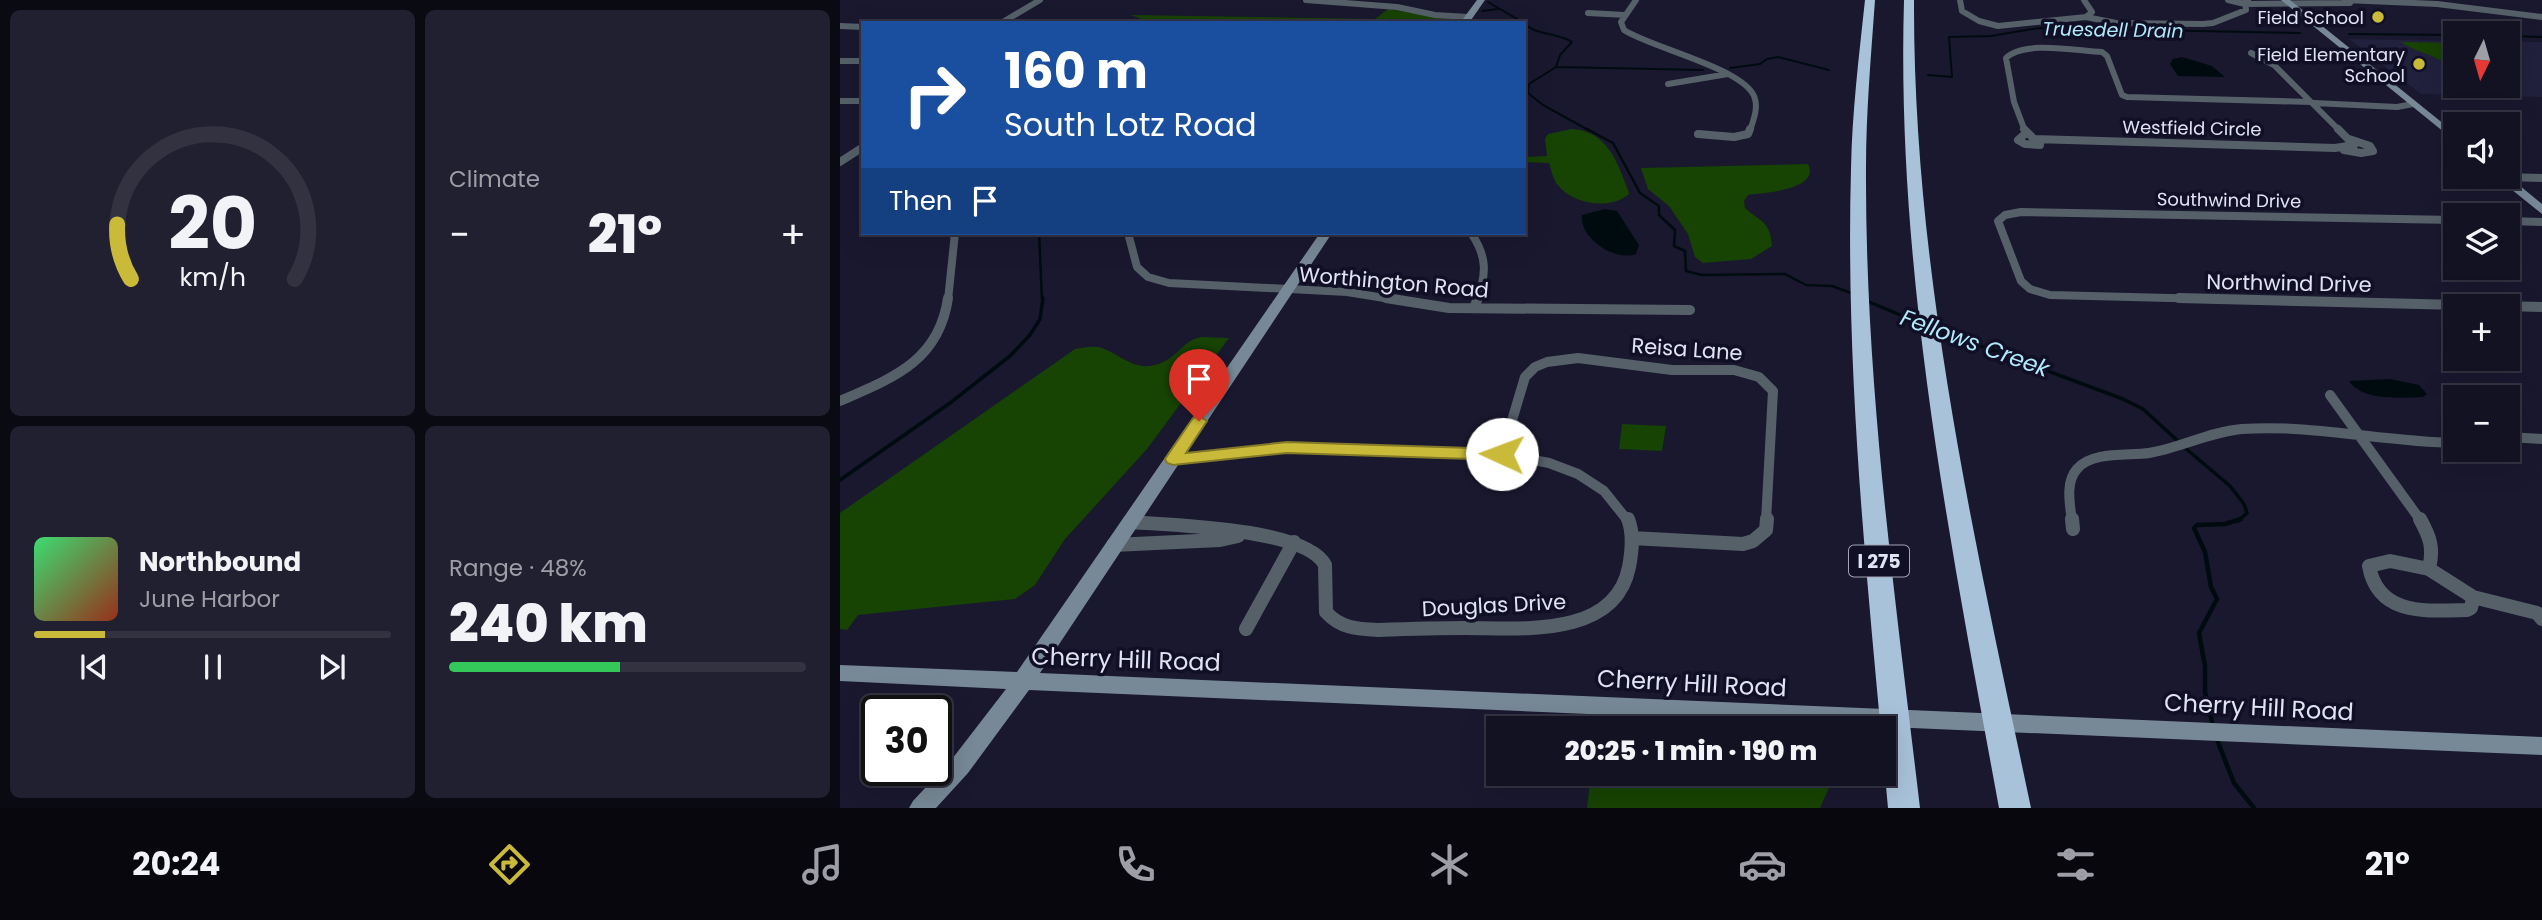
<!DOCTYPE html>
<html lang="en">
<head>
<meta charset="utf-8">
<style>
	:root { --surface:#131223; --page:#202030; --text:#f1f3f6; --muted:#9d9ea6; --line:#323241; --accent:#caba3a }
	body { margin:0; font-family:Poppins,sans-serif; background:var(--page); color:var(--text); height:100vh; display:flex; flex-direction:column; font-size:26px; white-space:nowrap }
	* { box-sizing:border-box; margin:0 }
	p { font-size:23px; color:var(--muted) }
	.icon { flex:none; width:38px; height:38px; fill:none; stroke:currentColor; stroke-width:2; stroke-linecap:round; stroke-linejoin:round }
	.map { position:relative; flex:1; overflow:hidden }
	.side { display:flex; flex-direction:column; gap:10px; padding:10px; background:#0a0a13; width:840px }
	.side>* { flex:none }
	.guide { position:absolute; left:21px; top:21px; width:665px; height:214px; border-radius:0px; box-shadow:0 7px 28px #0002,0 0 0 2px var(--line); background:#1a4fa0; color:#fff; overflow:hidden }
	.needle { width:46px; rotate:185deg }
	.fabs { position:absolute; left:1603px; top:21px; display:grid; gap:14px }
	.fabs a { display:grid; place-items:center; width:77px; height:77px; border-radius:0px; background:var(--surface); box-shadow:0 7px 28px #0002,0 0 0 2px var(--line); font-size:35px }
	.speed { position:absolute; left:21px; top:695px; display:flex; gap:14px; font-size:35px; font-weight:700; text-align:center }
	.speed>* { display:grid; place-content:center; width:91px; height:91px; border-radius:50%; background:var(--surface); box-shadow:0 7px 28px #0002,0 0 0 2px var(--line); line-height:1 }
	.speed .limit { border:4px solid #111; border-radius:10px; background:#fff; color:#111 }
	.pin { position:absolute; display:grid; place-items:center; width:60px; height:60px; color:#fff; margin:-72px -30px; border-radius:50% 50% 50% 0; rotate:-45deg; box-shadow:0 0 7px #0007 }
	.pin .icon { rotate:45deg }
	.me { position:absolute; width:77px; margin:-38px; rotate:272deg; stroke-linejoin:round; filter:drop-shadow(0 0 5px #0008) }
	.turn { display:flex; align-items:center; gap:24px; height:147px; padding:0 28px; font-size:32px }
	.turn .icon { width:91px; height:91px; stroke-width:2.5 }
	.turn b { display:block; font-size:49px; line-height:60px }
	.then { display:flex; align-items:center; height:66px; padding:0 28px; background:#0003; gap:14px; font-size:26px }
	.big { font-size:52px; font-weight:800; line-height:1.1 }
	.side .widget { flex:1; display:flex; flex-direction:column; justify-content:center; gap:10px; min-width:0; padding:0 24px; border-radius:10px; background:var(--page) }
	.side .dial { align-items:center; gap:0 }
	.dial svg { height:182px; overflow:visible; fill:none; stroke:var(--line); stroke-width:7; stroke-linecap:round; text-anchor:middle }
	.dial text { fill:var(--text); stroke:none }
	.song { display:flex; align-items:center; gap:21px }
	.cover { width:84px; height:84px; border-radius:10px; background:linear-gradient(135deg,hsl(140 70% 55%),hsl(10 70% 35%)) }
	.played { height:7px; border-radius:4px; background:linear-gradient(90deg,var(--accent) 20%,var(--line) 20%) }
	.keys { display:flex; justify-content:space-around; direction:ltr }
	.heat { display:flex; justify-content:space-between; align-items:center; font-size:38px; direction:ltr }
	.charge { height:10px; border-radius:5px; background:linear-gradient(90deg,#34c759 48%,var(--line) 0) }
	.side .tiles { flex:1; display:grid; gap:10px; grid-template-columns:repeat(2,1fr) }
	.trip { position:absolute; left:646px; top:716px; width:410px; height:70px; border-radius:0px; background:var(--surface); box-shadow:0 7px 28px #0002,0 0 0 2px var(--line); font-weight:800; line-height:70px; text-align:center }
	.menu { display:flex; height:112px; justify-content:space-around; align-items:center; background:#08070e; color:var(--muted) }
	.menu .icon { width:49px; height:49px }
	.menu .selected { color:var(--accent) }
	.menu b { font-size:32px; color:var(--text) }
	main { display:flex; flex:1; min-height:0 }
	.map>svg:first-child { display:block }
	.built { fill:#21213d }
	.green { fill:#174303 }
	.water { fill:#000b10 }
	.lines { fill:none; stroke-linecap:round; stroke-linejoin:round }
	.stream-far3 { stroke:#000b10; stroke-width:2 }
	.stream-far2 { stroke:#000b10; stroke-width:2.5 }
	.stream-far1 { stroke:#000b10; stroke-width:3.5 }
	.stream { stroke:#000b10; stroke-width:4.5 }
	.street-far3 { stroke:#566069; stroke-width:6 }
	.street-far2 { stroke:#566069; stroke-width:8 }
	.street-far1 { stroke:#566069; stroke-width:10 }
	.street { stroke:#566069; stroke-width:14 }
	.secondary { fill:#778896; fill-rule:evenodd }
	.highway { fill:#a8c2d9; fill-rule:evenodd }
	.route { fill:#caba3a; stroke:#837926; stroke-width:2 }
	.poi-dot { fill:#caba3a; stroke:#100f25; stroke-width:2.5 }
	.labels { text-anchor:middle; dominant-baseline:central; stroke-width:7; stroke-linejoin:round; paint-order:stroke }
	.far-poi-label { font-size:18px; fill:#e1e2f2; stroke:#100f25; text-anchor:end }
	.far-street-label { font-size:18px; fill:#e1e2f2; stroke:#100f25 }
	.far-water-label { font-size:19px; font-style:italic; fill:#b0eafb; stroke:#100f25 }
	.shield { fill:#100f25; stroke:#a2a3b4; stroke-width:2 }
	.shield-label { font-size:19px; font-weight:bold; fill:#e1e2f2 }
	.street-label { font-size:21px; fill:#e1e2f2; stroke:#100f25 }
	.water-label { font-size:23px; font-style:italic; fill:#b0eafb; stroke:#100f25 }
	.near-street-label { font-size:24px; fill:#e1e2f2; stroke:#100f25 }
</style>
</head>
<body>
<main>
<section class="side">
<div class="tiles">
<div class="widget dial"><svg viewBox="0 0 100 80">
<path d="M14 69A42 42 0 1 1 86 69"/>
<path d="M14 69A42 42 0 0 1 8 45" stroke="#caba3a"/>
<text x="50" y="56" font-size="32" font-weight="700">20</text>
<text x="50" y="72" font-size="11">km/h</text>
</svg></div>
<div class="widget"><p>Climate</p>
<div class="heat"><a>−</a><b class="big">21°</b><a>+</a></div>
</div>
<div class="widget">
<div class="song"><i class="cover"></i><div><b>Northbound</b><p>June Harbor</p></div></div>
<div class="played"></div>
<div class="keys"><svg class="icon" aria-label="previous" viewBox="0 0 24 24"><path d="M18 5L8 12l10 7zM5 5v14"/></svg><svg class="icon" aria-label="pause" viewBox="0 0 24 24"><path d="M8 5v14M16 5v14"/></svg><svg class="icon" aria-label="next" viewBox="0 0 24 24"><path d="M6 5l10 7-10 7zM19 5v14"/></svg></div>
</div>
<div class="widget"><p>Range · 48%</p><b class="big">240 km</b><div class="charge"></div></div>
</div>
</section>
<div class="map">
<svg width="1702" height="808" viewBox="0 0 1702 808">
	<rect width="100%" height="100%" fill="#19182f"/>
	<path class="built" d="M1509,39l106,2v45h53v-44h34v55l-121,-3z"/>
	<path class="green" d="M548,9l67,11 -2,3h-301l-21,-8 244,4z
		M1561,42l54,1v10l-15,7c-13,-7 -28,-10 -39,-18z
		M732,129c35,2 45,32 56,61l1,4c-19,17 -58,10 -72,-10 -4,-5 -6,-15 -8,-21l-25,-1v-5l23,-1 -2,-17 3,-5z
		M968,164c13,26 -45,29 -60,31l-4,6 1,7c17,15 25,13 27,38l-21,13 -48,4 -8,-6 -7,-23 -19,-28 -21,-17 -7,-21z
		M362,337l27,1 -82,111 -82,90 -30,46 -20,14 -157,16 -11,15 -7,-1v-116l235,-164c7,-1 16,-3 23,-2 18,4 31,21 52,19 28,-4 30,-26 52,-29z
		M782,424l44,2 -4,25 -43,-2z
		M751,774h244l-15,34h-233z"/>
	<path class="water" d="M1342,57l30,9 13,11 -47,-1 -8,-12 3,-5z
		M765,209l12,2 22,34 -3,9c-21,8 -57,-16 -54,-39z
		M1550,379l29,6 8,9 -4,3c-22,1 -61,4 -74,-16z"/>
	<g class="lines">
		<path class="stream-far3" d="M648,2l36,21
			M642,11l16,-2
			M684,23c11,13 34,9 48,19l-12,13 -4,12 -27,17 -1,9 15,12 47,26
			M1509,34l106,1
			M1668,36l34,1
			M716,67l147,3
			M890,68l30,-4 7,-5 11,-2 51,13
			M1088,75l24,2 -3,-40 42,-1 48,-8 261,5"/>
		<path class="stream-far2" d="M747,129l26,14 27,50 19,13v9l16,15 -1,16 11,5 1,20 16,4 83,-1 21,11 26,1 22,8
			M199,233l3,67"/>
		<path class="stream-far1" d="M1027,301l57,24
			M1098,330l185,69 20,10 36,33
			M1344,447l46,39 14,18 3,9 -9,8
			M0,480l110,-77 60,-47 20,-21 10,-16 3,-21"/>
		<path class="stream" d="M1373,726l-8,-34v-26l-6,-33 18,-34 -6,-12 -6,-35 -11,-24 3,-3 28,-1 16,-5
			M1376,737l18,46 20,25"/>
		<path class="street-far3" d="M466,0l91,7 38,8 33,2
			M796,0l-15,22 3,8c27,18 124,39 131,69 3,10 -2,22 -5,32
			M1120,0l2,11 17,10 19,5 88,-9 30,6 87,1 10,-1 33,-13 -1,-8 3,-2
			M1244,0l8,12 -6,5
			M1388,0l17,4 105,-1
			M1505,0l92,4 105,13
			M748,13l37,2
			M161,23l39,-23
			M0,26l23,1
			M1411,53l23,12 37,37
			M0,61h23
			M828,84l60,-10
			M0,101h23
			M1474,103l83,4 16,-3
			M1185,131l-11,-29 -8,-44c18,-18 71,-7 96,-6l5,4 15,39 5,2 184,5 29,29"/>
		<path class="street-far2" d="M1184,129l10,10 301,9 19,-3 -16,-16
			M1186,133l-8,7 7,4 15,1
			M858,134l36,3 14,-3 2,-5
			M1504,150l17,3 12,-2 -3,-5 -21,-7
			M0,162l20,-13
			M1662,177l40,1
			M1668,221l34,1
			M288,233l9,34 11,10 21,6 178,9 50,8
			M631,233c16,23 16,41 6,67
			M108,300l7,-67
			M1410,300l-200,-5 -20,-6 -9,-8 -23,-60 7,-6 16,-3 434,8"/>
		<path class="street-far1" d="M546,298l63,10 241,2
			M1339,298l363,9
			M634,308l4,-10
			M1490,395l91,126
			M0,401c53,-23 99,-40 108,-103
			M1668,437l34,2
			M662,454l23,-77 10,-10 12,-5 31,-4 94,12h62l25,7 14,14 -7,130
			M333,459l114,-11 215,6 47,9 29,11 26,17 24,30
			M1232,521c-2,-16 -7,-39 5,-52 15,-18 51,-13 72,-16 31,-5 60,-21 93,-24 70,-5 142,13 213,14"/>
		<path class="street" d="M1232,519l1,10
			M1580,519c10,18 14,29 9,50l-39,-8 -21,5c9,50 57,45 98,44l4,-2 2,-11 64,16 5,6
			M289,522c41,3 177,6 196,43l1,47c14,16 31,17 52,18 28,-1 57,-2 86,-2 55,0 151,11 165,-61 3,-16 5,-33 -1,-48
			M792,538l111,6 10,-3 13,-11 1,-11
			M273,545l107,-5 18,-4
			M1589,569l44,28
			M406,629l48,-87"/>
		<path class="secondary" d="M637,0h8l-16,23h-9z
			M1441,0h9l165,133v8z
			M1668,176l34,28v10l-46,-37z
			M480,233h12l-292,440 1502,64v18l-1513,-65 -61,83 -32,35h-27l4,-7 39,-42 54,-70 -166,-8v-16l177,7z"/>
		<path class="highway" d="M1025,0h10c-4,56 -9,113 -9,169 -1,214 29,427 54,639h-32c-19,-209 -43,-426 -37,-639 1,-56 8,-113 14,-169z
			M1064,0h10c-1,273 61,542 117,808h-32c-49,-267 -103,-536 -95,-808z"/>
	</g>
	<path class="route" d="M359,416l8,5 -21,32 101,-11 215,7 8,5 -8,6 -215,-7 -114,12 -6,-2 -2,-4 2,-3 26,-38z"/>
	<g class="poi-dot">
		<circle cx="1538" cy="17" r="7"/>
		<circle cx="1579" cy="64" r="7"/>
	</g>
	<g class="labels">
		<g class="far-poi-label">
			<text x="1524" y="17">Field School</text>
			<text x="1565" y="54">Field Elementary<tspan x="1565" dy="21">School</tspan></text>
		</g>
		<g class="far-street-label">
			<text transform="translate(1352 128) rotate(1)">Westfield Circle</text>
			<text transform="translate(1389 200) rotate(1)">Southwind Drive</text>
		</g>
		<g class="far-water-label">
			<text transform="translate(1273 30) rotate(1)">Truesdell Drain</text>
		</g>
		<rect class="shield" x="1009" y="545.5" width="60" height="31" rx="5"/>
		<g class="shield-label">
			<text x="1039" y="561">I 275</text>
		</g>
		<g class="street-label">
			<text transform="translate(554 282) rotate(5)">Worthington Road</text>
			<text transform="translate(1449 283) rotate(1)">Northwind Drive</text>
			<text transform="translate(847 349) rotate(4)">Reisa Lane</text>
			<text transform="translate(654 605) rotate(-3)">Douglas Drive</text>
		</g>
		<g class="water-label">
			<text transform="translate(1135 343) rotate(20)">Fellows Creek</text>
		</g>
		<g class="near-street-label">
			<text transform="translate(286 659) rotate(2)">Cherry Hill Road</text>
			<text transform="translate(852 683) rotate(3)">Cherry Hill Road</text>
			<text transform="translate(1419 707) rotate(3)">Cherry Hill Road</text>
		</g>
	</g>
</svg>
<div class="fabs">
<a><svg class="needle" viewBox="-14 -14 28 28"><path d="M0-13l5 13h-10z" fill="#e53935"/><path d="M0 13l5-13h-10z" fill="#9d9ea6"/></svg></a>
<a><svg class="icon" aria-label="sound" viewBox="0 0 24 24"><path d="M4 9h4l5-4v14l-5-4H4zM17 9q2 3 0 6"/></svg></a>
<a><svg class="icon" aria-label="layers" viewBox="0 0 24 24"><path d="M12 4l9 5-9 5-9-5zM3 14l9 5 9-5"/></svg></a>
<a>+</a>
<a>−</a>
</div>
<div class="speed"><div class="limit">30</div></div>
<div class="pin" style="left:359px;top:421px;background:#d93025"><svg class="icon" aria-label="arrive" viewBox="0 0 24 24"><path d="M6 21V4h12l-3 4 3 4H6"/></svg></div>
<svg class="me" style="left:662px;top:454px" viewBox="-20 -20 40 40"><circle r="19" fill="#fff"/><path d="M0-13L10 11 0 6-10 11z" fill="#caba3a"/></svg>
<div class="trip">20:25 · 1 min · 190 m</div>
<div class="guide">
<div class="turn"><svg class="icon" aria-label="right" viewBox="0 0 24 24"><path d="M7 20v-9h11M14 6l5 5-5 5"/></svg><div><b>160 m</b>South Lotz Road</div></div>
<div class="then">Then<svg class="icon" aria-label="arrive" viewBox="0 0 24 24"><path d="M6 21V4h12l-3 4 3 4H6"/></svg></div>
</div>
</div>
</main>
<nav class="menu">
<b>20:24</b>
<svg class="icon selected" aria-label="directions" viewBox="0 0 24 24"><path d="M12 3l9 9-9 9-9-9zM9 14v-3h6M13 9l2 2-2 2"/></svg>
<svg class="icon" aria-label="music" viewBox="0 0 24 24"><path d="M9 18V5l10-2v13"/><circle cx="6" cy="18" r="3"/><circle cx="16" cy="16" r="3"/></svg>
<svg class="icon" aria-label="phone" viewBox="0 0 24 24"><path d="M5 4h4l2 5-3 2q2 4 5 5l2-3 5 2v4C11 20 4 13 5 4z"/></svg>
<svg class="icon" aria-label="climate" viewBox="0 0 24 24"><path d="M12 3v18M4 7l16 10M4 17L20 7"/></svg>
<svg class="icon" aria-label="car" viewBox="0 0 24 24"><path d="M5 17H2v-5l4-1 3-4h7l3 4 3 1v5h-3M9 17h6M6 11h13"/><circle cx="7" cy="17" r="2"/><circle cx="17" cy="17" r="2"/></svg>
<svg class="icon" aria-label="filters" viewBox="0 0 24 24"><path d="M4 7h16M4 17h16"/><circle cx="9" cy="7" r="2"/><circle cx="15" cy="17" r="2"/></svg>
<b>21°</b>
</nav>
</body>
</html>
